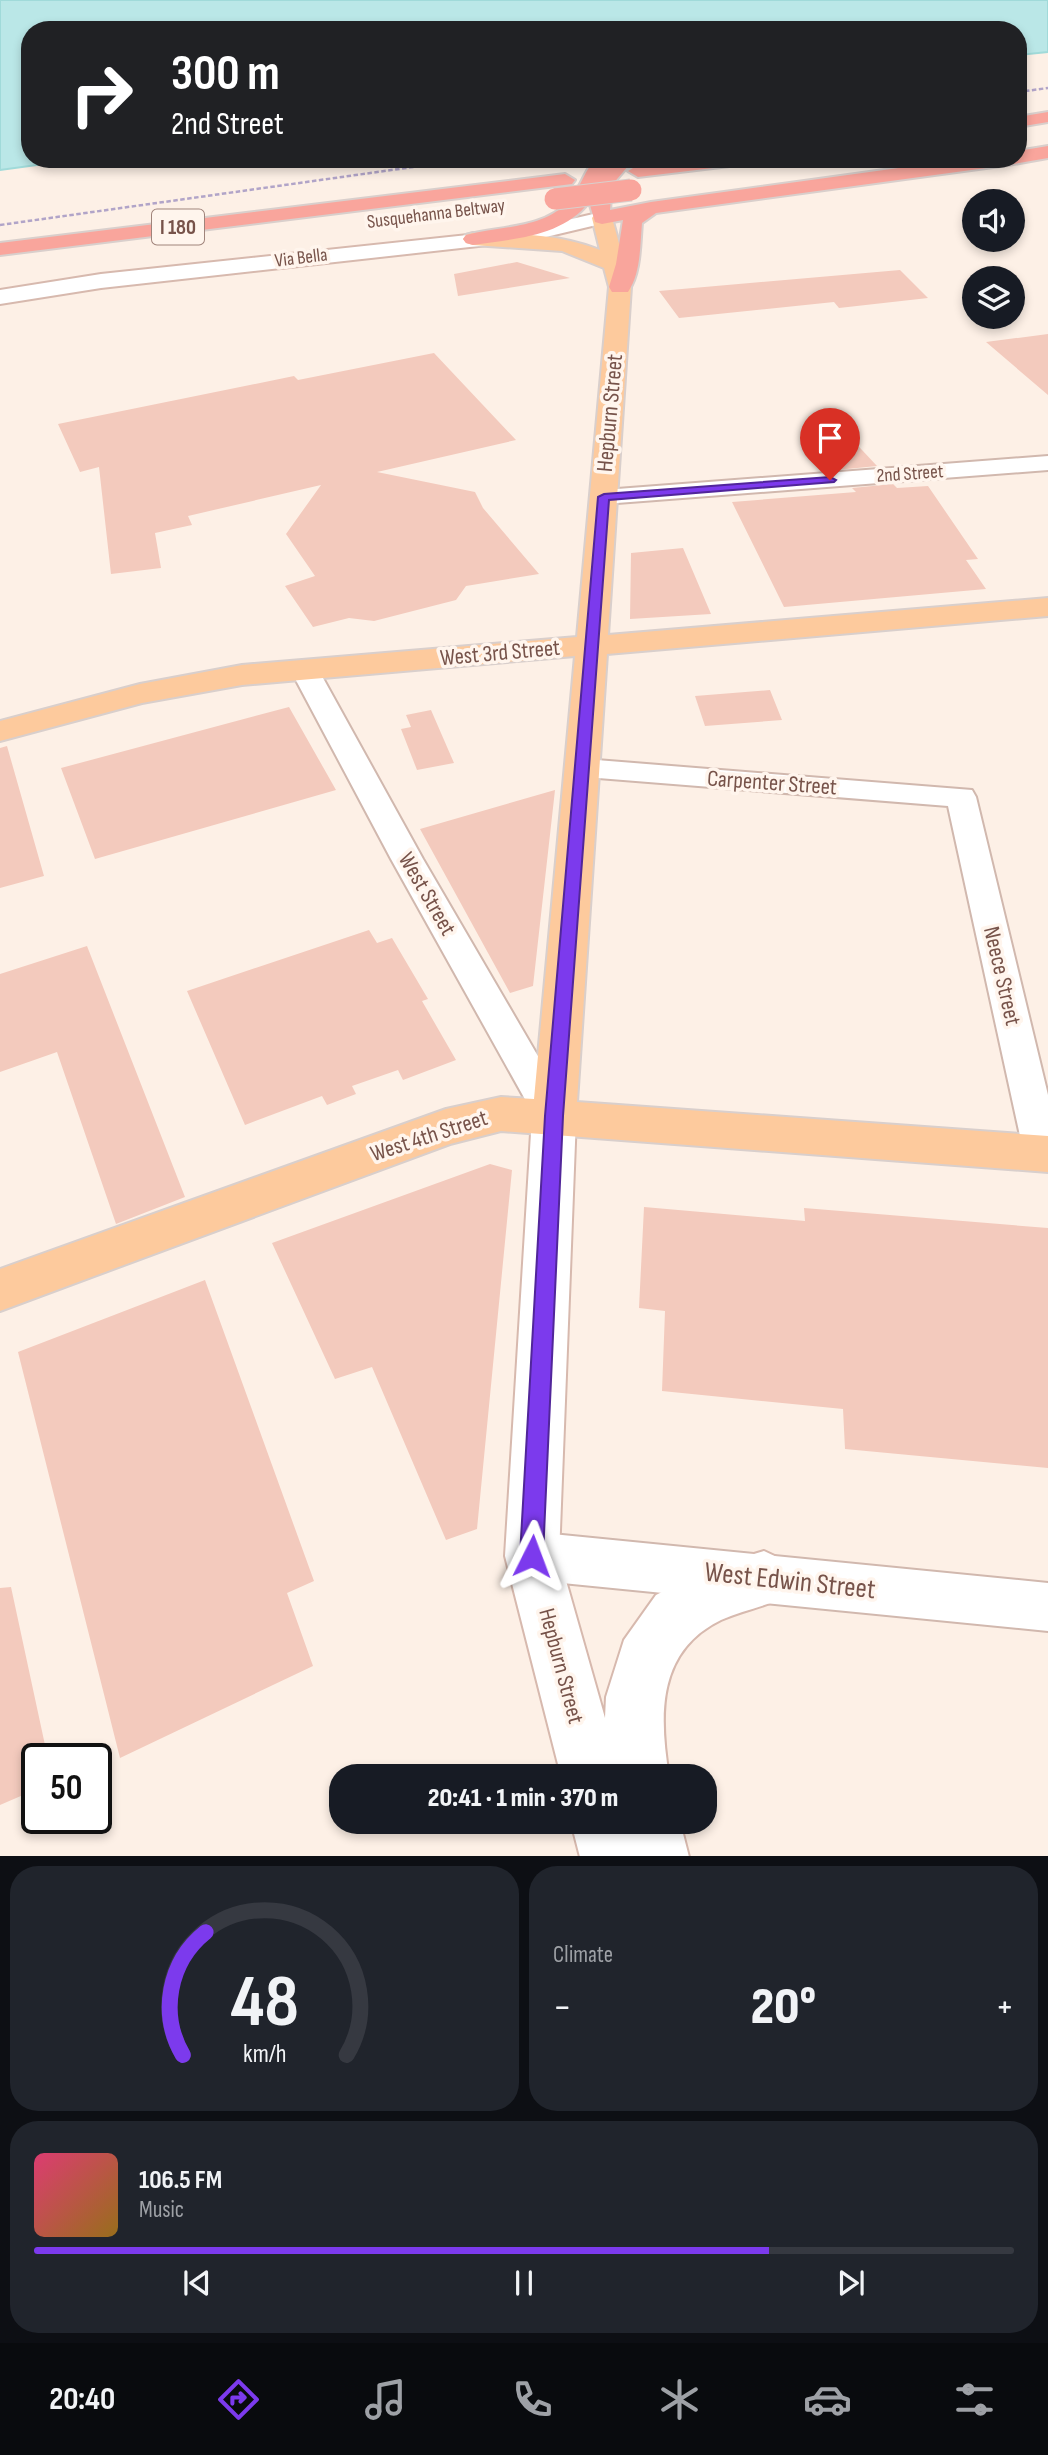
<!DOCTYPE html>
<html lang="en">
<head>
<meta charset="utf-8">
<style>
	:root { --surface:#171b24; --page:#20242c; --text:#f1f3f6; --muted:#9ea1a6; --line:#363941; --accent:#7c3aed }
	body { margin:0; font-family:"Sofia Sans Condensed",sans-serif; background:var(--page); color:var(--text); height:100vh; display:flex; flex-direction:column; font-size:26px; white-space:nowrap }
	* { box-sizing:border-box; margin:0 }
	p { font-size:23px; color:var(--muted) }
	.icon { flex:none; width:38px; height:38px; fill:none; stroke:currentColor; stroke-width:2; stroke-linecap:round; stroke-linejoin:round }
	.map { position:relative; height:1856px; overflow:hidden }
	.drawer { display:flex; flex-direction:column; gap:10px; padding:10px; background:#0d0f14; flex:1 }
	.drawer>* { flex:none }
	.hud { position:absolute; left:21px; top:21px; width:1006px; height:147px; border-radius:28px; box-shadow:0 4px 10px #0003; background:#202124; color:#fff; overflow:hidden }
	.buttons { position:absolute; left:962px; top:189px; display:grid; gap:14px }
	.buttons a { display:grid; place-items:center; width:63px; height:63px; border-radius:50%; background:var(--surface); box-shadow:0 4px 10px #0003; font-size:35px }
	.speed { position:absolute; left:21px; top:1743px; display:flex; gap:14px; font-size:35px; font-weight:700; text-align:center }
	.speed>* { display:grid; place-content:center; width:91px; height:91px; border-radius:50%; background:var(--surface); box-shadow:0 4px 10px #0003; line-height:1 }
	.speed .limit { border:4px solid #111; border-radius:10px; background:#fff; color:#111 }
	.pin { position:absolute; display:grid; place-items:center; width:60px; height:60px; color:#fff; margin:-72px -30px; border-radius:50% 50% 50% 0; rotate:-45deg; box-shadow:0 0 7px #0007 }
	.pin .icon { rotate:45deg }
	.me { position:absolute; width:77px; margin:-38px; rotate:3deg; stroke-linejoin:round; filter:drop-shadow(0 0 5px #0008) }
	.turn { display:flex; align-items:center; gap:24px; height:147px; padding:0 35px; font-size:32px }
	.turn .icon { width:91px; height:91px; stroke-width:2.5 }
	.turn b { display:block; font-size:49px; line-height:60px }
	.big { font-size:52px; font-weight:800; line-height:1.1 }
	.drawer .card { flex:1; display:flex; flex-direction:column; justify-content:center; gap:10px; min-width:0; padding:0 24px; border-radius:28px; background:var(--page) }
	.drawer .dial { align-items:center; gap:0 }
	.dial svg { height:182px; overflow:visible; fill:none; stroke:var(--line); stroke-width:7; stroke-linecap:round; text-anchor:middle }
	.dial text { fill:var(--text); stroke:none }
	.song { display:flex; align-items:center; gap:21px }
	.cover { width:84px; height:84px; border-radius:10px; background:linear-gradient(135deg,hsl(340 70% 55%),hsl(40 70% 35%)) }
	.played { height:7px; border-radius:4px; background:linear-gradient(90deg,var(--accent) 75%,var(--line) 75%) }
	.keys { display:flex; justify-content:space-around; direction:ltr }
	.heat { display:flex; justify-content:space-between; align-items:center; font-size:38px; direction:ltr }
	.drawer .tiles { flex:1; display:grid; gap:10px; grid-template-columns:1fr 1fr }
	.card:last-child { grid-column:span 2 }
	.trip { position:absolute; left:329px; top:1764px; width:388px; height:70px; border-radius:28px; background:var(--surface); box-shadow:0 4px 10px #0003; font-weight:800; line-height:70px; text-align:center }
	.menu { display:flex; height:112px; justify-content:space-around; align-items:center; background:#090b0e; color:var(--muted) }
	.menu .icon { width:49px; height:49px }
	.menu .on { color:var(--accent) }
	.menu b { font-size:32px; color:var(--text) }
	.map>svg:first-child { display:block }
	.water { fill:#bae7e7; stroke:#a0dad9; stroke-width:2 }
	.building { fill:#f3cabd }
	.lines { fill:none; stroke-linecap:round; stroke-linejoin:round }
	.minor-casing { stroke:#d1b8ae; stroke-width:4 }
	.secondary-casing { stroke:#d7b9ae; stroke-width:4 }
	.primary-casing { stroke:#d9cfcc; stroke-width:4 }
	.motorway-casing { stroke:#d9cfcc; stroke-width:4 }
	.minor { fill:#fff; fill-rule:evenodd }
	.secondary { fill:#fff; fill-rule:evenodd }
	.primary { fill:#fdca9d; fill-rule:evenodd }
	.motorway { fill:#f9a59c; fill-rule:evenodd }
	.rail { stroke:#b1a4c8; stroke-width:2.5; stroke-dasharray:4.5 2.5; stroke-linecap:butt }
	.motorway-bridge-casing { stroke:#d9cfcc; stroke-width:23; stroke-linecap:butt }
	.motorway-bridge { stroke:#f9a59c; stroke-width:21 }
	.route { fill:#7c3aed; stroke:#51269a; stroke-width:2 }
	.labels { text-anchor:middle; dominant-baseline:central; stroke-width:7; stroke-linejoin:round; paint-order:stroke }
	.far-street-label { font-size:19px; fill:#77534a; stroke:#fff5ed }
	.shield { fill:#fff5ed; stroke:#a0847b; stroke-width:2 }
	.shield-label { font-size:21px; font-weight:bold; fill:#77534a }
	.street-label { font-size:23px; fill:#77534a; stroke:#fff5ed }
	.near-street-label { font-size:28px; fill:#77534a; stroke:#fff5ed }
</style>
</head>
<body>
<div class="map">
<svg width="1048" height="1857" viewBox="0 0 1048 1857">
	<rect width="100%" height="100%" fill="#fdf0e6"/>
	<path class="water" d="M0,0h1048v52l-29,3 -1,-25h-988v129h51l-81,11z"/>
	<path class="building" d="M517,262l53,16 -112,18 -4,-22z
		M900,270l28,28 -89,10 -5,-6 -155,16 -20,-27z
		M1048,334v61l-62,-53z
		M434,353l82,87 -139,32 98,20 8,16 56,66 -73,12 -10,14 -82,21 -25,-3 -36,9 -28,-41 30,-10 -29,-42 35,-49 -133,31 4,9 -37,8 6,35 -50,6 -12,-107 -19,5 -22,-48 236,-48 4,4z
		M847,434l30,32 -40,4 -27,-31z
		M893,484l4,4 31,-2 50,73 -12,1 20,29 -202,18 -52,-105 124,-10 -4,-4z
		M683,548l28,66 -81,5 1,-66z
		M770,690l12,30 -77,6 -10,-30z
		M289,707l47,83 -241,69 -34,-91z
		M431,710l23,53 -37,7 -16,-41 10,-2 -5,-12z
		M7,746l37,130 -44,12v-140z
		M555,790l-22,196 -23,7 -90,-164z
		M369,930l8,13 15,-5 36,61 -6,2 34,59 -53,20 -5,-10 -46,16 4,8 -29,11 -5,-9 -77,29 -58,-134z
		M87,946l98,251 -69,27 -59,-172 -57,20v-98z
		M490,1164l22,6 -35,359 -31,11 -74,-173 -37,12 -63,-136z
		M644,1207l161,14 -1,-13 244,20v240l-203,-19 -2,-40 -181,-18 3,-80 -26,-3z
		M205,1280l109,301 -27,12 26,73 -193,92 -102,-406z
		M11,1587l37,172h-11v30l-37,16v-217z"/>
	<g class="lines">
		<defs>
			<path id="minor" d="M1048,456v14l-444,34 -8,-2 -4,-5 4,-5 8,-2z
				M304,661l10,2 4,6 105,190 144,247 6,11 -6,11 -13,4 -13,-4 -150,-269 -101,-190 4,-6z
				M584,759l388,31 4,7 72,298v73l-5,2 -14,-5 -5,-11 -76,-348 -375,-30 -4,-7 4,-7z
				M532,1532l516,51v48l-516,-51 -17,-7 -7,-17 7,-17z"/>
			<path id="secondary" d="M602,212l7,2 3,4 -3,4 -76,18 -432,48 -101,16v-14l101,-16 432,-46z
				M554,1099l15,6 7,12 -17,439 46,162 1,-21 18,-57 32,-45 55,-28 53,-16 19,9 9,19 -9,19c-20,9 -42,13 -62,22 -64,31 -62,95 -52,156h-108l-56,-220 27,-439 7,-12z
				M571,1822h109l9,35h-109z"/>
			<path id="primary" d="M602,212l7,2 3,4 19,69 -23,348 440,-37v18l-441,38 -30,448 471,34v36l-547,-41 -51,13 -450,167v-42l446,-160 55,-12 33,2 41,-443 -333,29 -100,18 -142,38v-20l140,-37 102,-19 335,-28 32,-350 -5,-19 -42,-17 -89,-6 -7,-2 -3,-4 3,-4 7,-2c44,0 86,1 127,17l-8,-32 3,-4z"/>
			<path id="motorway" d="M1048,112v10l-30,5v-10z
				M1048,146v12l-40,7 -352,48 -14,10c-2,22 -1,50 -14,69h-16l-3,-5 7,-23 7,-44 -21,4 -7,-2 -6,-20c-26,35 -77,37 -116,43l-7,-2 -3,-4 3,-4c34,-9 77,-6 103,-34 10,-11 14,-26 23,-38l7,-2 8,3 6,-5h21l-22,26 -2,25 41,-8 313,-43h54v-8z
				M688,159h59l-9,6 -100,12 -10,-6 10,-6z
				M565,174l10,6 -3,4 -572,71v-12z"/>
		</defs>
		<use href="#minor" class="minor-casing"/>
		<use href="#secondary" class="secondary-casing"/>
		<use href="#primary" class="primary-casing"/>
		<use href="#motorway" class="motorway-casing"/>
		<use href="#minor" class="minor"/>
		<use href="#secondary" class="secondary"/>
		<use href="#primary" class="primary"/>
		<use href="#motorway" class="motorway"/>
		<path class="rail" d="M1018,92l30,-4
			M0,225l470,-66"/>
		<defs>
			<path id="motorway-bridge" d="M555,199l76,-9"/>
		</defs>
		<use href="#motorway-bridge" class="motorway-bridge-casing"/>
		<use href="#motorway-bridge" class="motorway-bridge"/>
	</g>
	<path class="route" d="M830,477l6,3 -2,2 -225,18 -46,616 -20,440 -3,8 -8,3 -8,-3 -4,-8 25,-440 53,-619 6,-3z"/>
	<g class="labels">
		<g class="far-street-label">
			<text transform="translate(436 214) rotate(-7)">Susquehanna Beltway</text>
			<text transform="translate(301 258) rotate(-7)">Via Bella</text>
			<text transform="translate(910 474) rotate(-4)">2nd Street</text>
		</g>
		<rect class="shield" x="152" y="209.5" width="52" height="35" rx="5"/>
		<g class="shield-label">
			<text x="178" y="227">I 180</text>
		</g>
		<g class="street-label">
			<text transform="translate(610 413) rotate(-85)">Hepburn Street</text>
			<text transform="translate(500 653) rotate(-5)">West 3rd Street</text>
			<text transform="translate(772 783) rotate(4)">Carpenter Street</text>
			<text transform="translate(427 894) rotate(60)">West Street</text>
			<text transform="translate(1002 976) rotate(77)">Neece Street</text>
			<text transform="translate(429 1136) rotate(-18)">West 4th Street</text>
			<text transform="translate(561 1666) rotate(75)">Hepburn Street</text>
		</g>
		<g class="near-street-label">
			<text transform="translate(790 1581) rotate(6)">West Edwin Street</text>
		</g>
	</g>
</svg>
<div class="buttons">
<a><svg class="icon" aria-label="sound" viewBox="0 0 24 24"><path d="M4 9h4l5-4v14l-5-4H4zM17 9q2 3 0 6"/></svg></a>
<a><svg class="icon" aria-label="layers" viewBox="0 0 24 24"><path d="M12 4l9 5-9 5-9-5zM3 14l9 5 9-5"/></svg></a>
</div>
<div class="speed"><div class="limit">50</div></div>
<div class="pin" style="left:830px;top:480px;background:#d93025"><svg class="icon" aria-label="arrive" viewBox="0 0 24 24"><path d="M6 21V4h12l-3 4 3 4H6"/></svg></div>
<svg class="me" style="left:532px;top:1556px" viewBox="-20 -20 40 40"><path d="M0-17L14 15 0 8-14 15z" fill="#7c3aed" stroke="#fff" stroke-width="4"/></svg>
<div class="trip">20:41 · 1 min · 370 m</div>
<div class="hud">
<div class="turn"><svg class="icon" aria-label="right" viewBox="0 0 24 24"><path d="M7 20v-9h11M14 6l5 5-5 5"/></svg><div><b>300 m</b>2nd Street</div></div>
</div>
</div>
<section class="drawer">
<div class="tiles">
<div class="card dial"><svg viewBox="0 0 100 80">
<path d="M14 69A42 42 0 1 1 86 69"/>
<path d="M14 69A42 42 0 0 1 24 15" stroke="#7c3aed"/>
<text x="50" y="56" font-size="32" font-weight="700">48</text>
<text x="50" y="72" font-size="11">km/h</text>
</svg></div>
<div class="card"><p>Climate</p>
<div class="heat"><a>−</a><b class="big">20°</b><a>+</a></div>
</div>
<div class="card">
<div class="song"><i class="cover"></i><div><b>106.5 FM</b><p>Music</p></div></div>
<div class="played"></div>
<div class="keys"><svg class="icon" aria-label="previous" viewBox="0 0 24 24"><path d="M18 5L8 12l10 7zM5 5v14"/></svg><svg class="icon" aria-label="pause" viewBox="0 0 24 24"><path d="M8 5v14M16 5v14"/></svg><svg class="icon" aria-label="next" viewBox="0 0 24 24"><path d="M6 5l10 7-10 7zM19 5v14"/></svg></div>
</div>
</div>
</section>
<nav class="menu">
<b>20:40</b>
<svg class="icon on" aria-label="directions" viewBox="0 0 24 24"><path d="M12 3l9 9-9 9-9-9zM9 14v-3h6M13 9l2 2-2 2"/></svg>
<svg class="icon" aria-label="music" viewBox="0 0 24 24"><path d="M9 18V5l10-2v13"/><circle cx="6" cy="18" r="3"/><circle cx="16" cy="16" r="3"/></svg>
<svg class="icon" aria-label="phone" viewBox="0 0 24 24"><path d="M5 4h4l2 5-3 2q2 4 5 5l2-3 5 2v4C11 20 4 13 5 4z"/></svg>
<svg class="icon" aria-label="climate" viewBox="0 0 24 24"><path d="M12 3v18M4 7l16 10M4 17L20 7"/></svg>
<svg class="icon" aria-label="car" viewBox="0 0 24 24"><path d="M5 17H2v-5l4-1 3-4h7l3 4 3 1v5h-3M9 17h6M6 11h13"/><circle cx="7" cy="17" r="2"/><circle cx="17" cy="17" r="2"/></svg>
<svg class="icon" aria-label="filters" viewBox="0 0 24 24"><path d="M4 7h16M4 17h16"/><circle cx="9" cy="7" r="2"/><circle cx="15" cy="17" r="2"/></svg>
</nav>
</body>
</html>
